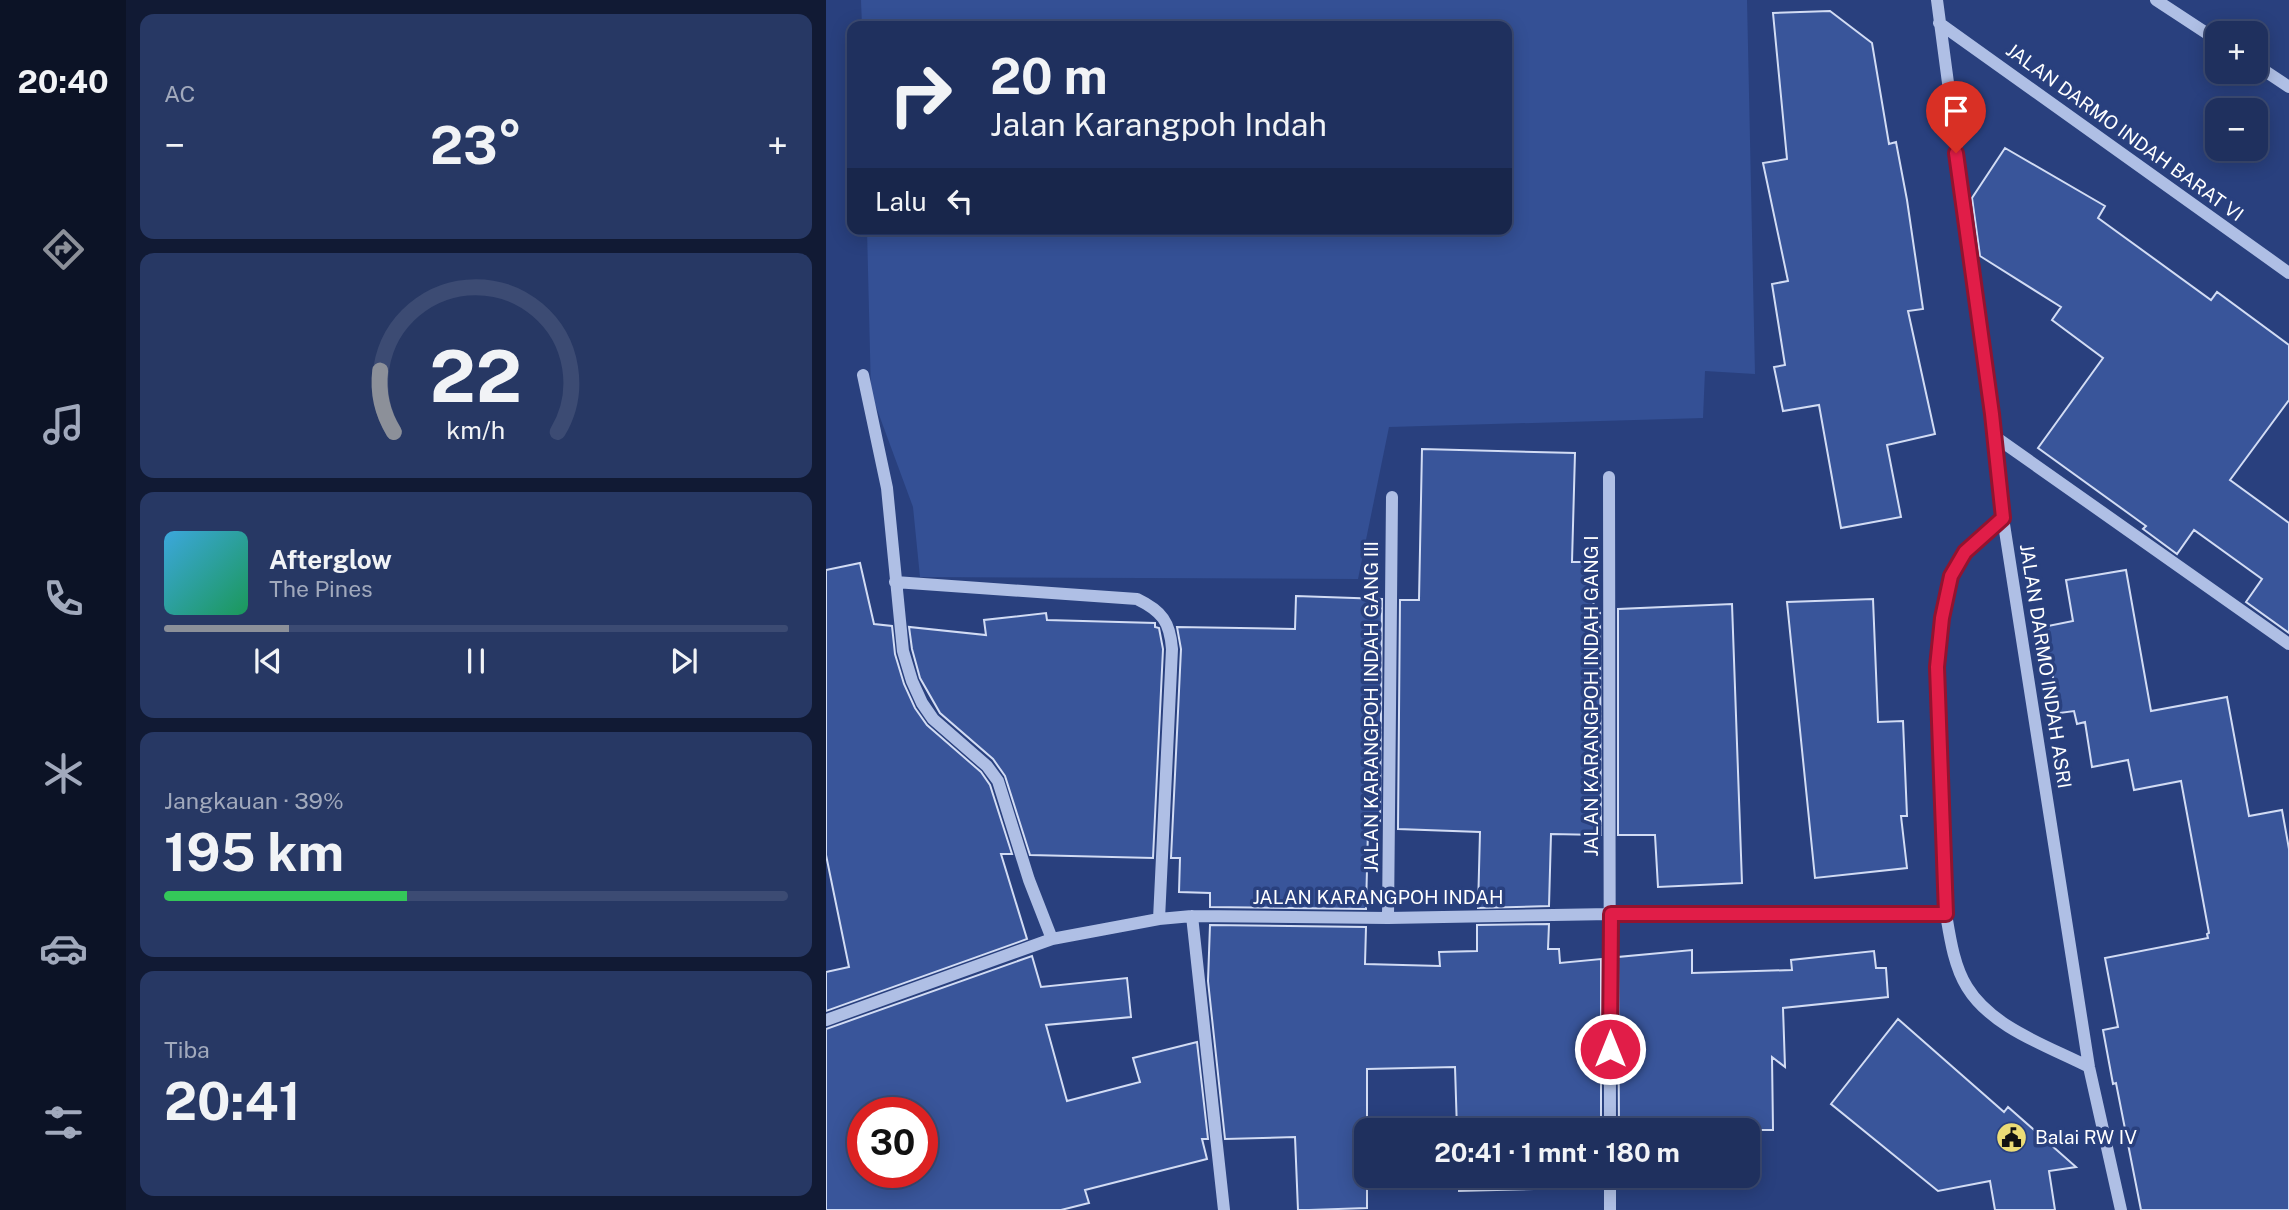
<!DOCTYPE html>
<html lang="id">
<head>
<meta charset="utf-8">
<style>
	:root { --surface:#1f305e; --page:#273864; --text:#f1f3f6; --muted:#a1a9bc; --line:#3c4b73; --accent:#8c9099 }
	body { margin:0; font-family:"Public Sans",sans-serif; background:var(--page); color:var(--text); height:100vh; display:flex; flex-direction:column; font-size:26px; white-space:nowrap }
	* { box-sizing:border-box; margin:0 }
	p { font-size:23px; color:var(--muted) }
	.icon { flex:none; width:38px; height:38px; fill:none; stroke:currentColor; stroke-width:2; stroke-linecap:round; stroke-linejoin:round }
	.map { position:relative; flex:1; overflow:hidden }
	.panel { display:flex; flex-direction:column; gap:14px; padding:14px; background:#111a34; width:700px }
	.panel>* { flex:none }
	.banner { position:absolute; left:21px; top:21px; width:665px; height:214px; border-radius:14px; box-shadow:0 4px 18px #0003,0 0 0 2px var(--line); background:#1f305e; color:var(--text); overflow:hidden }
	.tools { position:absolute; left:1379px; top:21px; display:grid; gap:14px }
	.tools a { display:grid; place-items:center; width:63px; height:63px; border-radius:14px; background:var(--surface); box-shadow:0 4px 18px #0003,0 0 0 2px var(--line); font-size:35px }
	.speed { position:absolute; left:21px; top:1097px; display:flex; gap:14px; font-size:35px; font-weight:700; text-align:center }
	.speed>* { display:grid; place-content:center; width:91px; height:91px; border-radius:50%; background:var(--surface); box-shadow:0 4px 18px #0003,0 0 0 2px var(--line); line-height:1 }
	.speed .limit { border:10px solid #d22; background:#fff; color:#111 }
	.pin { position:absolute; display:grid; place-items:center; width:60px; height:60px; color:#fff; margin:-72px -30px; border-radius:50% 50% 50% 0; rotate:-45deg; box-shadow:0 0 7px #0007 }
	.pin .icon { rotate:45deg }
	.me { position:absolute; width:77px; margin:-38px; rotate:0deg; stroke-linejoin:round; filter:drop-shadow(0 0 5px #0008) }
	.turn { display:flex; align-items:center; gap:24px; height:147px; padding:0 28px; font-size:32px }
	.turn .icon { width:91px; height:91px; stroke-width:2.5 }
	.turn b { display:block; font-size:49px; line-height:60px }
	.then { display:flex; align-items:center; height:66px; padding:0 28px; background:#0003; gap:14px; font-size:26px }
	.big { font-size:52px; font-weight:700; line-height:1.1 }
	.panel .widget { flex:1; display:flex; flex-direction:column; justify-content:center; gap:10px; min-width:0; padding:0 24px; border-radius:14px; background:var(--page) }
	.panel .dial { align-items:center; gap:0 }
	.dial svg { height:182px; overflow:visible; fill:none; stroke:var(--line); stroke-width:7; stroke-linecap:round; text-anchor:middle }
	.dial text { fill:var(--text); stroke:none }
	.song { display:flex; align-items:center; gap:21px }
	.cover { width:84px; height:84px; border-radius:10px; background:linear-gradient(135deg,hsl(200 70% 55%),hsl(150 70% 35%)) }
	.played { height:7px; border-radius:4px; background:linear-gradient(90deg,var(--accent) 20%,var(--line) 20%) }
	.keys { display:flex; justify-content:space-around; direction:ltr }
	.heat { display:flex; justify-content:space-between; align-items:center; font-size:38px; direction:ltr }
	.charge { height:10px; border-radius:5px; background:linear-gradient(90deg,#34c759 39%,var(--line) 0) }
	.trip { position:absolute; left:528px; top:1118px; width:406px; height:70px; border-radius:14px; background:var(--surface); box-shadow:0 4px 18px #0003,0 0 0 2px var(--line); font-weight:700; line-height:70px; text-align:center }
	main { display:flex; flex:1; min-height:0 }
	.tabs { display:flex; flex-direction:column; width:126px; justify-content:space-around; align-items:center; background:#0c1326; color:var(--muted) }
	.tabs .icon { width:49px; height:49px }
	.tabs .on { color:var(--accent) }
	.tabs b { font-size:32px; color:var(--text) }
	.map>svg:first-child { display:block }
	.green { fill:#345095 }
	.building { fill:#39559a; stroke:#d2dcf4; stroke-width:2; fill-rule:evenodd }
	.lines { fill:none; stroke-linecap:round; stroke-linejoin:round }
	.minor { stroke:#afbfe5; stroke-width:12 }
	.route-casing { stroke:#92132f; stroke-width:18 }
	.route { stroke:#e11d48; stroke-width:12 }
	.labels { text-anchor:middle; dominant-baseline:central; stroke-width:7; stroke-linejoin:round; paint-order:stroke }
	.street-label { font-size:19px; fill:#fff; stroke:#29407e }
	.poi-label { font-size:19px; fill:#fff; stroke:#29407e; text-anchor:start }
</style>
</head>
<body>
<main>
<nav class="tabs">
<b>20:40</b>
<svg class="icon on" aria-label="directions" viewBox="0 0 24 24"><path d="M12 3l9 9-9 9-9-9zM9 14v-3h6M13 9l2 2-2 2"/></svg>
<svg class="icon" aria-label="music" viewBox="0 0 24 24"><path d="M9 18V5l10-2v13"/><circle cx="6" cy="18" r="3"/><circle cx="16" cy="16" r="3"/></svg>
<svg class="icon" aria-label="phone" viewBox="0 0 24 24"><path d="M5 4h4l2 5-3 2q2 4 5 5l2-3 5 2v4C11 20 4 13 5 4z"/></svg>
<svg class="icon" aria-label="climate" viewBox="0 0 24 24"><path d="M12 3v18M4 7l16 10M4 17L20 7"/></svg>
<svg class="icon" aria-label="car" viewBox="0 0 24 24"><path d="M5 17H2v-5l4-1 3-4h7l3 4 3 1v5h-3M9 17h6M6 11h13"/><circle cx="7" cy="17" r="2"/><circle cx="17" cy="17" r="2"/></svg>
<svg class="icon" aria-label="filters" viewBox="0 0 24 24"><path d="M4 7h16M4 17h16"/><circle cx="9" cy="7" r="2"/><circle cx="15" cy="17" r="2"/></svg>
</nav>
<section class="panel">
<div class="widget"><p>AC</p>
<div class="heat"><a>−</a><b class="big">23°</b><a>+</a></div>
</div>
<div class="widget dial"><svg viewBox="0 0 100 80">
<path d="M14 69A42 42 0 1 1 86 69"/>
<path d="M14 69A42 42 0 0 1 8 42" stroke="#8c9099"/>
<text x="50" y="56" font-size="32" font-weight="700">22</text>
<text x="50" y="72" font-size="11">km/h</text>
</svg></div>
<div class="widget">
<div class="song"><i class="cover"></i><div><b>Afterglow</b><p>The Pines</p></div></div>
<div class="played"></div>
<div class="keys"><svg class="icon" aria-label="previous" viewBox="0 0 24 24"><path d="M18 5L8 12l10 7zM5 5v14"/></svg><svg class="icon" aria-label="pause" viewBox="0 0 24 24"><path d="M8 5v14M16 5v14"/></svg><svg class="icon" aria-label="next" viewBox="0 0 24 24"><path d="M6 5l10 7-10 7zM19 5v14"/></svg></div>
</div>
<div class="widget"><p>Jangkauan · 39%</p><b class="big">195 km</b><div class="charge"></div></div>
<div class="widget"><p>Tiba</p><b class="big">20:41</b></div>
</section>
<div class="map">
<svg width="1463" height="1210" viewBox="0 0 1463 1210">
	<rect width="100%" height="100%" fill="#29407e"/>
	<path class="green" d="M35,0h886l8,374 -50,-3 -2,47 -314,9 -31,152 -438,-2 -7,-70 -42,-114 -4,-164h640v-203h-645z"/>
	<path class="building" d="M1004,11l42,32 17,101 7,-2 11,58 16,109 -15,2 27,123 -48,11 14,72 -60,11 -22,-123 -36,6 -9,-44 11,-2 -13,-81 16,-3 -25,-118 24,-4 -14,-146z
		M1179,148l100,58 -7,12 113,82 6,-8 72,53v55l-59,80 59,43v110l-43,-31 16,-23 -68,-49 -17,24 -34,-25 3,-3 -108,-78 65,-90 -51,-38 9,-13 -81,-51 -8,-58z
		M596,449l153,4 -3,109h17l5,47h6l1,226 -50,-1 -2,72 -71,2 2,-76 -82,-3 2,-229h19z
		M34,563l14,61 18,2 3,28 9,30 11,24 12,17 54,47 9,13 22,69h-11l26,85 -201,72v-39l23,-5 -23,-112v-285z
		M1300,570l25,141 76,-14 22,119 33,-6 7,39v361h-148l-25,-127 -3,1 -10,-54 15,-3 -13,-69 103,-20 -1,-4 2,-1 -28,-152 -47,9 -6,-30 -36,7 -7,-45 -8,2 -3,-13 -14,2 -17,-86 30,-6 -7,-41z
		M470,596l86,3 -2,230h-12l-2,80 -156,-2v-14l-31,-1 1,-34h-9l10,-209 -4,-22 118,2z
		M1047,599l5,123 25,-1 4,95h-6l6,52 -92,10 -28,-276z
		M906,604l10,279 -84,4 -3,-52h-37v-226z
		M220,613l1,7 108,3v4l4,1 4,21 -10,209 -123,-3 -25,-79 -12,-17 -53,-46 -20,-35 -8,-29 -3,-22 77,8 -2,-15z
		M723,924l-1,25h11l1,14 41,-4v171h-144l-2,-63 -88,2v139l-58,2h-11l-3,-73 -70,2 -17,-158 2,-56 156,2 -1,37 75,2 -1,-14 38,-1v-26z
		M866,950v23l100,-3 -1,-10 83,-9 2,17h10l2,29 -105,11 2,59 -13,-10 1,73h-154l-1,-173z
		M206,956l9,31 86,-9 4,39 -85,8 21,76 73,-19 -7,-24 64,-16 11,97h-6l5,20 -122,31 4,13 -28,7h-235v-181zM37,1113h59v59h-59z
		M1072,1019l106,93 4,-5 68,60 -27,4 6,39h-60l-5,-29 -52,10 -107,-87z
		M633,1176h115v12l-115,3z"/>
	<g class="lines">
		<path class="minor" d="M1111,0l55,414 11,104 86,549 32,143
			M1330,0l61,40
			M1113,23l350,250
			M1430,65l33,22
			M37,375l24,113 16,163 9,30 10,22 11,16 54,47 11,15 31,99 23,59
			M1168,436l295,208
			M783,477l1,653
			M1177,518l-38,34 -14,24 -9,42 -5,49 9,247c4,24 8,52 21,73 25,41 81,59 122,80
			M69,582l242,17c25,12 33,23 35,50l-13,270
			M366,916l32,294
			M562,918l4,-421
			M0,1020l226,-81 107,-20 33,-3 196,2 223,-4h335
			M784,1210v-34"/>
	</g>
	<g class="lines">
		<defs>
			<path id="route" d="M784,1049l1,-135h335l-9,-247 5,-49 9,-42 14,-24 38,-34 -11,-104 -36,-261"/>
		</defs>
		<use href="#route" class="route-casing"/>
		<use href="#route" class="route"/>
	</g>
	<defs>
		<symbol id="civic-disc" viewBox="-11 -11 22 22"><circle r="9.5" fill="#ecdc76" stroke="#29407e"/><path d="M-.6-6.5H3V-4.5H.6V-3L4-1V1h2V6H-6V1h2V-1L-.6-3ZM-1.2 2.5V6h2.4V2.5Z" fill="#111"/></symbol>
	</defs>
	<g fill-rule="evenodd">
		<use href="#civic-disc" x="1168" y="1120" width="35" height="35"/>
	</g>
	<g class="labels">
		<g class="street-label">
			<text transform="translate(1299 132) rotate(36)">JALAN DARMO INDAH BARAT VI</text>
			<text transform="translate(1220 666) rotate(81)">JALAN DARMO INDAH ASRI</text>
			<text transform="translate(765 696) rotate(-90)">JALAN KARANGPOH INDAH GANG I</text>
			<text transform="translate(545 707) rotate(-90)">JALAN KARANGPOH INDAH GANG III</text>
			<text x="552" y="897">JALAN KARANGPOH INDAH</text>
		</g>
		<g class="poi-label">
			<text x="1209" y="1137">Balai RW IV</text>
		</g>
	</g>
</svg>
<div class="tools">
<a>+</a>
<a>−</a>
</div>
<div class="speed"><div class="limit">30</div></div>
<div class="pin" style="left:1130px;top:153px;background:#d93025"><svg class="icon" aria-label="arrive" viewBox="0 0 24 24"><path d="M6 21V4h12l-3 4 3 4H6"/></svg></div>
<svg class="me" style="left:784px;top:1049px" viewBox="-20 -20 40 40"><circle r="17" fill="#e11d48" stroke="#fff" stroke-width="3"/><path d="M0-11L8 9 0 5-8 9z" fill="#fff"/></svg>
<div class="trip">20:41 · 1 mnt · 180 m</div>
<div class="banner">
<div class="turn"><svg class="icon" aria-label="right" viewBox="0 0 24 24"><path d="M7 20v-9h11M14 6l5 5-5 5"/></svg><div><b>20 m</b>Jalan Karangpoh Indah</div></div>
<div class="then">Lalu<svg class="icon" aria-label="left" viewBox="0 0 24 24"><path d="M17 20v-9H6M10 6l-5 5 5 5"/></svg></div>
</div>
</div>
</main>
</body>
</html>
